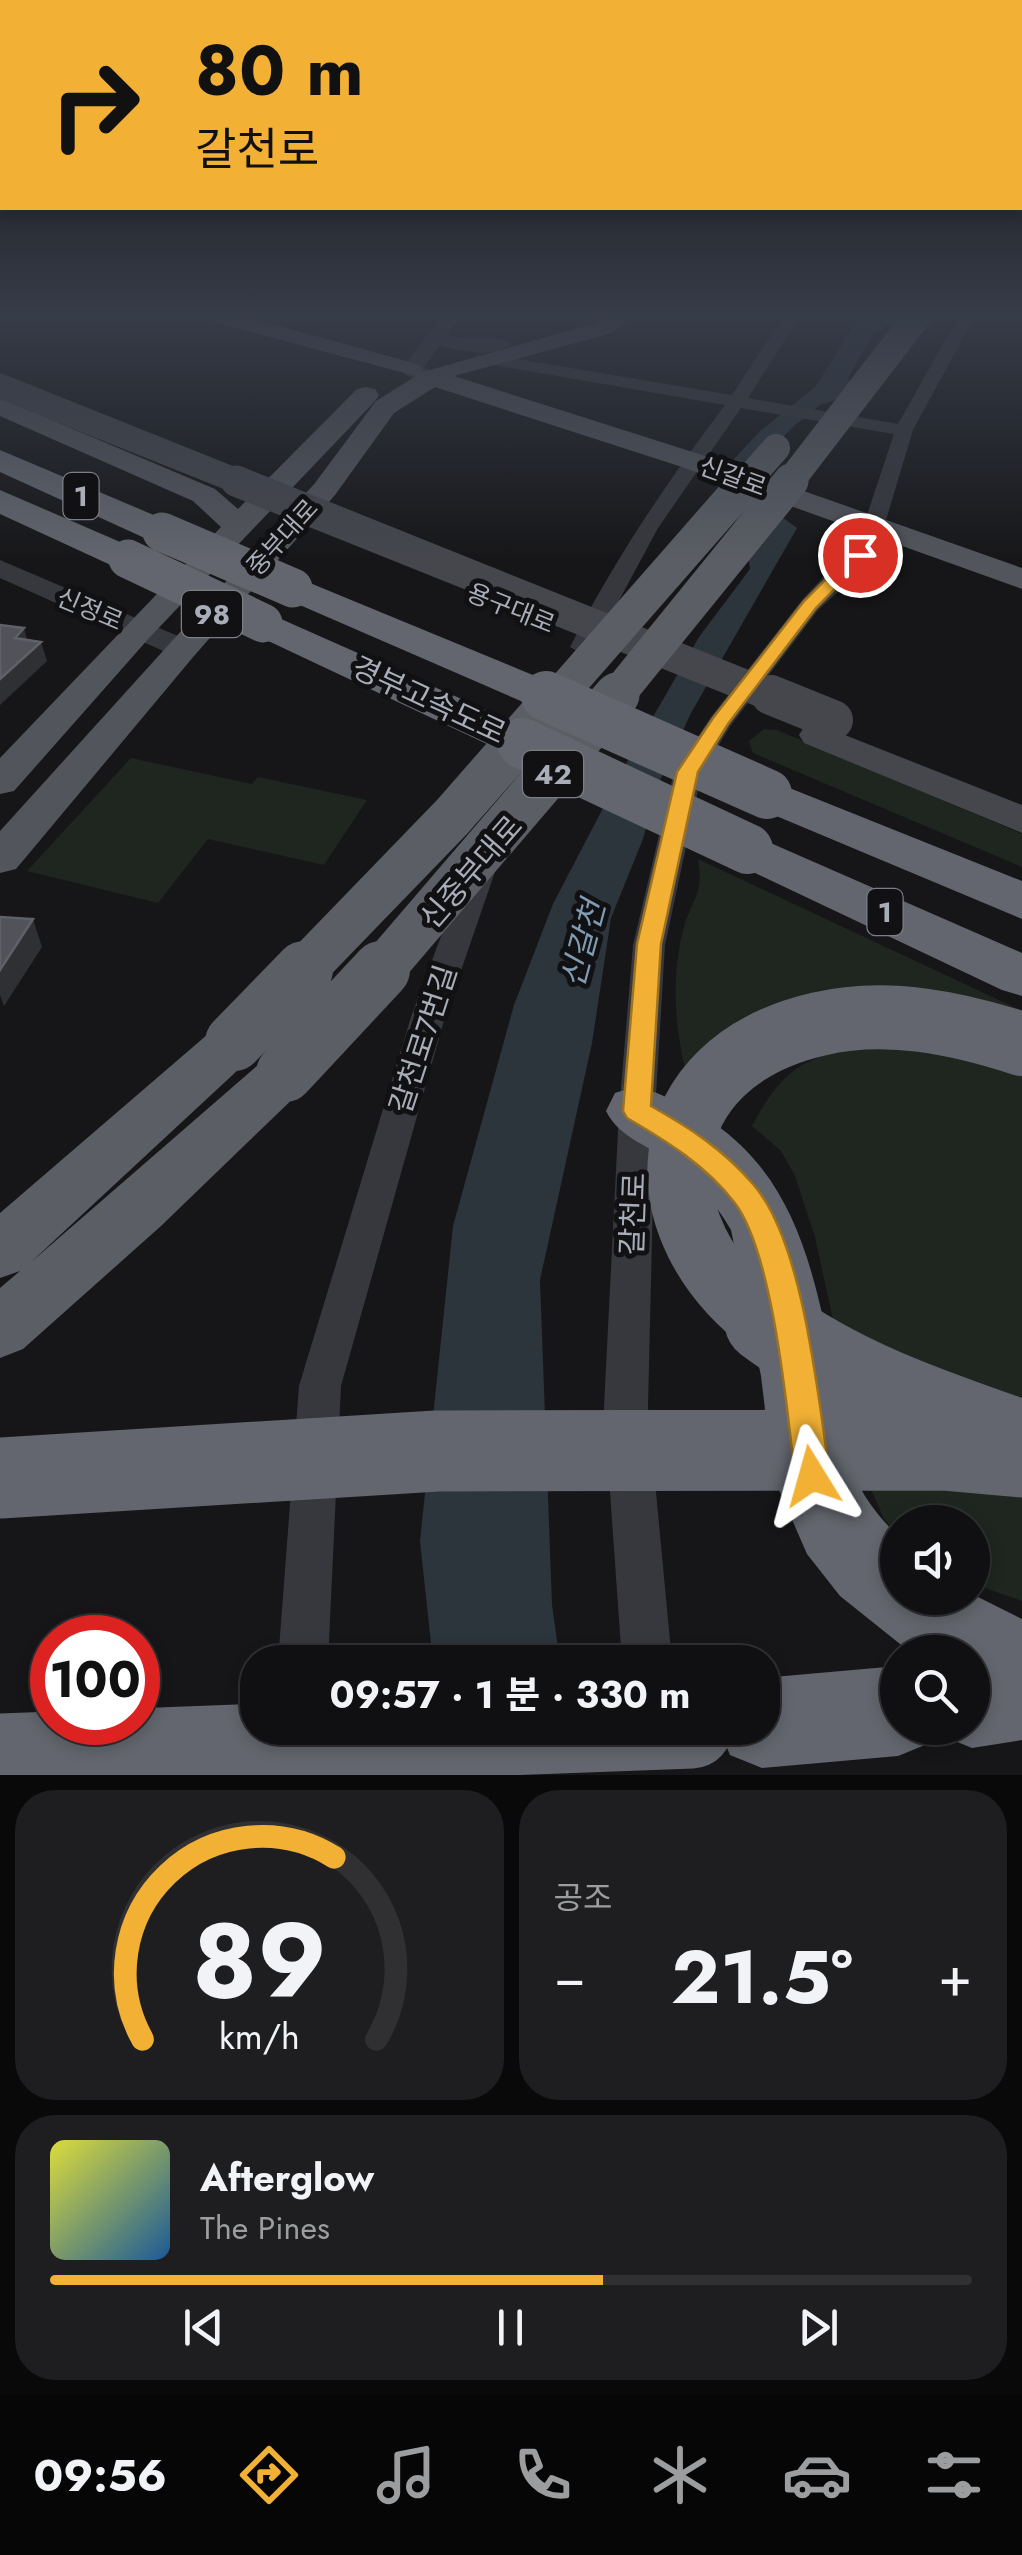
<!DOCTYPE html>
<html lang="ko">
<head>
<meta charset="utf-8">
<style>
	:root { --surface:#101012; --page:#1e1e20; --text:#f1f3f6; --muted:#9c9d9f; --line:#303032; --accent:#f2b134 }
	body { margin:0; font-family:Jost,"Noto Sans KR",sans-serif; background:var(--page); color:var(--text); height:100vh; display:flex; flex-direction:column; font-size:38px; white-space:nowrap }
	* { box-sizing:border-box; margin:0 }
	p { font-size:32px; color:var(--muted) }
	.icon { flex:none; width:55px; height:55px; fill:none; stroke:currentColor; stroke-width:2; stroke-linecap:round; stroke-linejoin:round }
	.map { position:relative; height:1775px; overflow:hidden }
	.side { display:flex; flex-direction:column; gap:15px; padding:15px; background:#09090a; flex:1 }
	.side>* { flex:none }
	.top-card { position:absolute; left:0px; top:0px; width:1022px; height:210px; box-shadow:0 5px 15px #0003,0 0 0 2px var(--line); background:#f2b134; color:#111; overflow:hidden }
	.buttons { position:absolute; left:880px; top:1505px; display:grid; gap:20px }
	.buttons a { display:grid; place-items:center; width:110px; height:110px; border-radius:50%; background:var(--surface); box-shadow:0 5px 15px #0003,0 0 0 2px var(--line); font-size:50px }
	.speed { position:absolute; left:30px; top:1615px; display:flex; gap:20px; font-size:50px; font-weight:700; text-align:center }
	.speed>* { display:grid; place-content:center; width:130px; height:130px; border-radius:50%; background:var(--surface); box-shadow:0 5px 15px #0003,0 0 0 2px var(--line); line-height:1 }
	.speed .limit { border:15px solid #d22; background:#fff; color:#111 }
	.pin { position:absolute; display:grid; place-items:center; width:85px; height:85px; color:#fff; margin:-42px; border:5px solid #fff; border-radius:50%; box-shadow:0 2px 10px #0007 }
	.me { position:absolute; width:110px; margin:-55px; rotate:352deg; stroke-linejoin:round; filter:drop-shadow(0 0 8px #0008) }
	.turn { display:flex; align-items:center; gap:35px; height:210px; padding:0 30px; font-size:45px }
	.turn .icon { width:130px; height:130px; stroke-width:2.5 }
	.turn b { display:block; font-size:70px; line-height:85px }
	.big { font-size:75px; font-weight:700; line-height:1.1 }
	.side .tile { flex:1; display:flex; flex-direction:column; justify-content:center; gap:15px; min-width:0; padding:0 35px; border-radius:40px; background:var(--page) }
	.side .dial { align-items:center; gap:0 }
	.dial svg { height:260px; overflow:visible; fill:none; stroke:var(--line); stroke-width:7; stroke-linecap:round; text-anchor:middle }
	.dial text { fill:var(--text); stroke:none }
	.song { display:flex; align-items:center; gap:30px }
	.cover { width:120px; height:120px; border-radius:15px; background:linear-gradient(135deg,hsl(60 70% 55%),hsl(210 70% 35%)) }
	.played { height:10px; border-radius:5px; background:linear-gradient(90deg,var(--accent) 60%,var(--line) 60%) }
	.keys { display:flex; justify-content:space-around; direction:ltr }
	.heat { display:flex; justify-content:space-between; align-items:center; font-size:55px; direction:ltr }
	.side .tiles { flex:1; display:grid; gap:15px; grid-template-columns:1fr 1fr }
	.tile:last-child { grid-column:span 2 }
	.trip { position:absolute; left:240px; top:1645px; width:540px; height:100px; border-radius:40px; background:var(--surface); box-shadow:0 5px 15px #0003,0 0 0 2px var(--line); font-weight:700; line-height:100px; text-align:center }
	.tab-bar { display:flex; height:160px; justify-content:space-around; align-items:center; background:#060607; color:var(--muted) }
	.tab-bar .icon { width:70px; height:70px }
	.tab-bar .current { color:var(--accent) }
	.tab-bar b { font-size:45px; color:var(--text) }
	.map>svg:first-child { display:block }
	.green { fill:#1e261f }
	.water { fill:#2c353c }
	.lines { fill:none; stroke-linecap:round; stroke-linejoin:round }
	.minor { fill:#37383d; fill-rule:evenodd }
	.tertiary { fill:#37383d; fill-rule:evenodd }
	.secondary { fill:#45474d; fill-rule:evenodd }
	.primary { fill:#53555c; fill-rule:evenodd }
	.trunk { fill:#5b5e65; fill-rule:evenodd }
	.motorway { fill:#63666e; fill-rule:evenodd }
	.secondary-bridge-far2 { stroke:#45474d; stroke-width:25 }
	.secondary-bridge-far1 { stroke:#45474d; stroke-width:31 }
	.secondary-bridge { stroke:#45474d; stroke-width:40 }
	.trunk-bridge-far3 { stroke:#5b5e65; stroke-width:28 }
	.trunk-bridge-far2 { stroke:#5b5e65; stroke-width:35 }
	.trunk-bridge-far1 { stroke:#5b5e65; stroke-width:45 }
	.trunk-bridge { stroke:#5b5e65; stroke-width:58 }
	.motorway-bridge-far3 { stroke:#63666e; stroke-width:39 }
	.motorway-bridge-far2 { stroke:#63666e; stroke-width:50 }
	.motorway-bridge-far1 { stroke:#63666e; stroke-width:64 }
	.motorway-bridge { stroke:#63666e; stroke-width:81 }
	.shaded-wall { fill:#2f3033 }
	.building { fill:#525359; stroke:#5f6168; stroke-width:2.5 }
	.route { fill:#f2b134; stroke:#9d7322; stroke-width:2.5 }
	.labels { text-anchor:middle; dominant-baseline:central; stroke-width:10; stroke-linejoin:round; paint-order:stroke }
	.far-street-label { font-size:25px; fill:#a8adb8; stroke:#111113 }
	.shield { fill:#111113; stroke:#7b7e86; stroke-width:2.5 }
	.shield-label { font-size:28px; font-weight:bold; fill:#a8adb8 }
	.street-label { font-size:30px; fill:#a8adb8; stroke:#111113 }
	.water-label { font-size:32px; font-style:italic; fill:#7f9bb3; stroke:#111113 }
</style>
</head>
<body>
<div class="map">
<svg width="1022" height="1775" viewBox="0 0 1022 1775">
	<rect width="100%" height="100%" fill="#161618"/>
	<path class="green" d="M764,729l13,1 245,104v33l-269,-114 -4,-12z
		M131,758l121,26 6,-7 109,23 -43,65 -116,-26 -50,64 -131,-32z
		M698,859l324,152v3l-333,69c-14,-48 -19,-107 -5,-156 9,-30 20,-33 14,-68z
		M894,1044l128,26v531l-49,-17 -1,-62h-74l-1,12 -13,-15 -15,-34 -54,-248 -20,-61 -14,-25 -29,-25c39,-73 66,-72 142,-82z"/>
	<path class="water" d="M861,314h39l-29,23 -23,41 5,7 -12,6 6,5 -27,9 -26,21 -23,23 -5,24 12,12 -12,20 31,23 -106,185 -34,74 -14,52 -32,79 -19,125 -52,237 12,325 8,57h-127l-13,-121 33,-315 61,-221 39,-101 74,-142 72,-125 51,-68 -7,-43 -25,-23 16,-44 26,-28 56,-45z"/>
	<g class="lines">
		<path class="minor" d="M785,314h16l-53,84 150,26 62,-110h16l-63,116 -33,110 -38,48 -24,22 -87,115 -29,47 -37,173 -10,166 -7,296 24,255h-50l-18,-255 15,-296 14,-166 41,-173 37,-55 91,-117 57,-61 35,-105 -153,-26 -83,120 -64,119 -12,7 -12,-7c44,-87 97,-165 155,-242l-238,-41 -8,-5 8,-5 245,41z
			M482,856l10,3 5,7 -52,151 -104,369 -13,276h-50l21,-276 112,-369 56,-151 5,-7z"/>
		<path class="tertiary" d="M443,314h19l-15,21c20,6 50,-3 65,9 -17,14 -52,8 -72,1l-16,22 18,10 -4,4c-11,3 -30,-2 -37,-11z
			M0,560l192,82 4,6 -4,6h-22l-170,-76z"/>
		<path class="secondary" d="M817,724l205,81v28l-218,-90 -5,-8 5,-8z"/>
		<path class="primary" d="M200,314h37l183,51 3,7 173,-49 14,-9h28l-26,19 -158,43 248,79 320,113v21l-340,-122 -247,-80 -41,26 -59,82 -141,161 -178,213 -16,4v-42l315,-348 61,-82 40,-25 -213,-57z
			M366,387l9,2 4,6 -4,6 -225,236 -136,154 -14,3v-36l221,-231 -28,-26 -193,-85v-18l215,91 23,20 119,-120z"/>
		<path class="trunk" d="M234,1022l19,6 8,14 -8,14 -223,207 236,-205 19,-6 19,6 9,15 -9,15 -143,138 -138,123 -23,9v-70l20,-17 -20,7v-65l215,-185z"/>
		<path class="motorway" d="M0,450l175,74 5,8 -5,8 -13,3 -13,-3 -149,-68z
			M0,490l141,61 6,8 -6,8 -13,3 -13,-3 -115,-53z
			M293,576l269,111 6,9 -6,9 -16,4 -16,-4 -251,-109 -6,-8 6,-8z
			M263,611l275,122 7,10 -7,10 -16,4 -16,-4 -257,-121 -6,-9 6,-9z
			M767,779l255,102v38l-272,-114 -7,-11 7,-11z
			M748,833l274,120v43l-20,-6 -272,-129 -7,-12 7,-12z
			M637,1086c147,48 172,154 198,291 14,73 6,102 63,159v62h74v-4l50,25v121l-50,8 -32,-13 -2,-7h34v-76h-62l-70,-56 -33,-42 -34,-78 -12,-100 -30,-146c-13,-23 -35,-50 -57,-66 -25,-19 -54,-25 -68,-53l9,-18z
			M898,1666v62h38l-6,15 -32,13 -136,12 -32,-13 -11,-27h43v-50z"/>
		<path class="secondary-bridge-far2" d="M0,386l242,97"/>
		<path class="secondary-bridge-far1" d="M236,481l541,217"/>
		<path class="secondary-bridge" d="M771,695l62,25"/>
		<path class="trunk-bridge-far3" d="M745,483l31,-35
			M789,483l130,-169"/>
		<path class="trunk-bridge-far2" d="M557,698l190,-217
			M615,698l176,-217"/>
		<path class="trunk-bridge-far1" d="M301,973l151,-156 107,-122
			M379,973l238,-278"/>
		<path class="trunk-bridge" d="M234,1042l70,-72
			M285,1073l96,-103"/>
		<path class="motorway-bridge-far3" d="M162,532l131,56
			M128,559l135,64
			M546,696l4,2"/>
		<path class="motorway-bridge-far2" d="M546,696l221,98
			M522,743l226,106"/>
		<path class="motorway-bridge-far1" d="M768,1325c-131,-97 -119,-262 51,-301 68,-16 138,-1 203,20"/>
		<path class="motorway-bridge" d="M765,1322c74,55 160,85 246,115
			M0,1478l437,-27 506,-1 79,7
			M0,1754l692,-26"/>
	</g>
	<path class="shaded-wall" d="M24,628l5,20 -14,-10z
		M41,642l6,19 -47,44v-26z
		M33,919l9,28 -38,59 -4,-11v-25z"/>
	<path class="building" d="M0,625l24,3 -9,10 26,4 -41,37z
		M0,917l33,2 -33,51z"/>
	<linearGradient id="sky" x2="0" y2="1"><stop stop-color="#0c0c0d"/><stop offset="0.56" stop-color="#363c48"/><stop offset="1" stop-color="#363c48" stop-opacity="0"/></linearGradient>
	<rect width="1022" height="563" fill="url(#sky)"/>
	<path class="route" d="M854,551l14,4 -52,53 -88,116 -30,48 -37,172 -10,162c39,22 72,43 102,78 51,58 65,214 77,292l-5,12 -13,5 -12,-5 -5,-12c-8,-66 -22,-225 -61,-274 -29,-37 -66,-60 -107,-84l-4,-7 14,-167 40,-172 36,-54 91,-117z"/>
	<g class="labels">
		<g class="far-street-label">
			<text transform="translate(733 476) rotate(20)">신갈로</text>
			<text transform="translate(282 537) rotate(-48)">중부대로</text>
			<text transform="translate(511 608) rotate(22)">용구대로</text>
			<text transform="translate(90 609) rotate(23)">신정로</text>
		</g>
		<g class="shield">
			<rect x="63.5" y="473" width="35" height="46" rx="8"/>
			<rect x="182" y="591" width="60" height="46" rx="8"/>
			<rect x="523" y="751" width="60" height="46" rx="8"/>
			<rect x="867.5" y="889" width="35" height="46" rx="8"/>
		</g>
		<g class="shield-label">
			<text x="81" y="496">1</text>
			<text x="212" y="614">98</text>
			<text x="553" y="774">42</text>
			<text x="885" y="912">1</text>
		</g>
		<g class="street-label">
			<text transform="translate(429 700) rotate(25)">경부고속도로</text>
			<text transform="translate(471 872) rotate(-49)">신중부대로</text>
			<text transform="translate(423 1039) rotate(-72)">갈천로7번길</text>
			<text transform="translate(633 1214) rotate(-88)">갈천로</text>
		</g>
		<g class="water-label">
			<text transform="translate(583 944) rotate(-75)">신갈천</text>
		</g>
	</g>
</svg>
<div class="buttons">
<a><svg class="icon" aria-label="sound" viewBox="0 0 24 24"><path d="M4 9h4l5-4v14l-5-4H4zM17 9q2 3 0 6"/></svg></a>
<a><svg class="icon" aria-label="search" viewBox="0 0 24 24"><circle cx="10" cy="10" r="6"/><path d="M15 15l6 6"/></svg></a>
</div>
<div class="speed"><div class="limit">100</div></div>
<div class="pin" style="left:860px;top:555px;background:#d93025"><svg class="icon" aria-label="arrive" viewBox="0 0 24 24"><path d="M6 21V4h12l-3 4 3 4H6"/></svg></div>
<svg class="me" style="left:812px;top:1476px" viewBox="-20 -20 40 40"><path d="M0-17L14 15 0 8-14 15z" fill="#f2b134" stroke="#fff" stroke-width="4"/></svg>
<div class="trip">09:57 · 1 분 · 330 m</div>
<div class="top-card">
<div class="turn"><svg class="icon" aria-label="right" viewBox="0 0 24 24"><path d="M7 20v-9h11M14 6l5 5-5 5"/></svg><div><b>80 m</b>갈천로</div></div>
</div>
</div>
<section class="side">
<div class="tiles">
<div class="tile dial"><svg viewBox="0 0 100 80">
<path d="M14 69A42 42 0 1 1 86 69"/>
<path d="M14 69A42 42 0 0 1 73 13" stroke="#f2b134"/>
<text x="50" y="56" font-size="32" font-weight="700">89</text>
<text x="50" y="72" font-size="11">km/h</text>
</svg></div>
<div class="tile"><p>공조</p>
<div class="heat"><a>−</a><b class="big">21.5°</b><a>+</a></div>
</div>
<div class="tile">
<div class="song"><i class="cover"></i><div><b>Afterglow</b><p>The Pines</p></div></div>
<div class="played"></div>
<div class="keys"><svg class="icon" aria-label="previous" viewBox="0 0 24 24"><path d="M18 5L8 12l10 7zM5 5v14"/></svg><svg class="icon" aria-label="pause" viewBox="0 0 24 24"><path d="M8 5v14M16 5v14"/></svg><svg class="icon" aria-label="next" viewBox="0 0 24 24"><path d="M6 5l10 7-10 7zM19 5v14"/></svg></div>
</div>
</div>
</section>
<nav class="tab-bar">
<b>09:56</b>
<svg class="icon current" aria-label="directions" viewBox="0 0 24 24"><path d="M12 3l9 9-9 9-9-9zM9 14v-3h6M13 9l2 2-2 2"/></svg>
<svg class="icon" aria-label="music" viewBox="0 0 24 24"><path d="M9 18V5l10-2v13"/><circle cx="6" cy="18" r="3"/><circle cx="16" cy="16" r="3"/></svg>
<svg class="icon" aria-label="phone" viewBox="0 0 24 24"><path d="M5 4h4l2 5-3 2q2 4 5 5l2-3 5 2v4C11 20 4 13 5 4z"/></svg>
<svg class="icon" aria-label="climate" viewBox="0 0 24 24"><path d="M12 3v18M4 7l16 10M4 17L20 7"/></svg>
<svg class="icon" aria-label="car" viewBox="0 0 24 24"><path d="M5 17H2v-5l4-1 3-4h7l3 4 3 1v5h-3M9 17h6M6 11h13"/><circle cx="7" cy="17" r="2"/><circle cx="17" cy="17" r="2"/></svg>
<svg class="icon" aria-label="filters" viewBox="0 0 24 24"><path d="M4 7h16M4 17h16"/><circle cx="9" cy="7" r="2"/><circle cx="15" cy="17" r="2"/></svg>
</nav>
</body>
</html>
